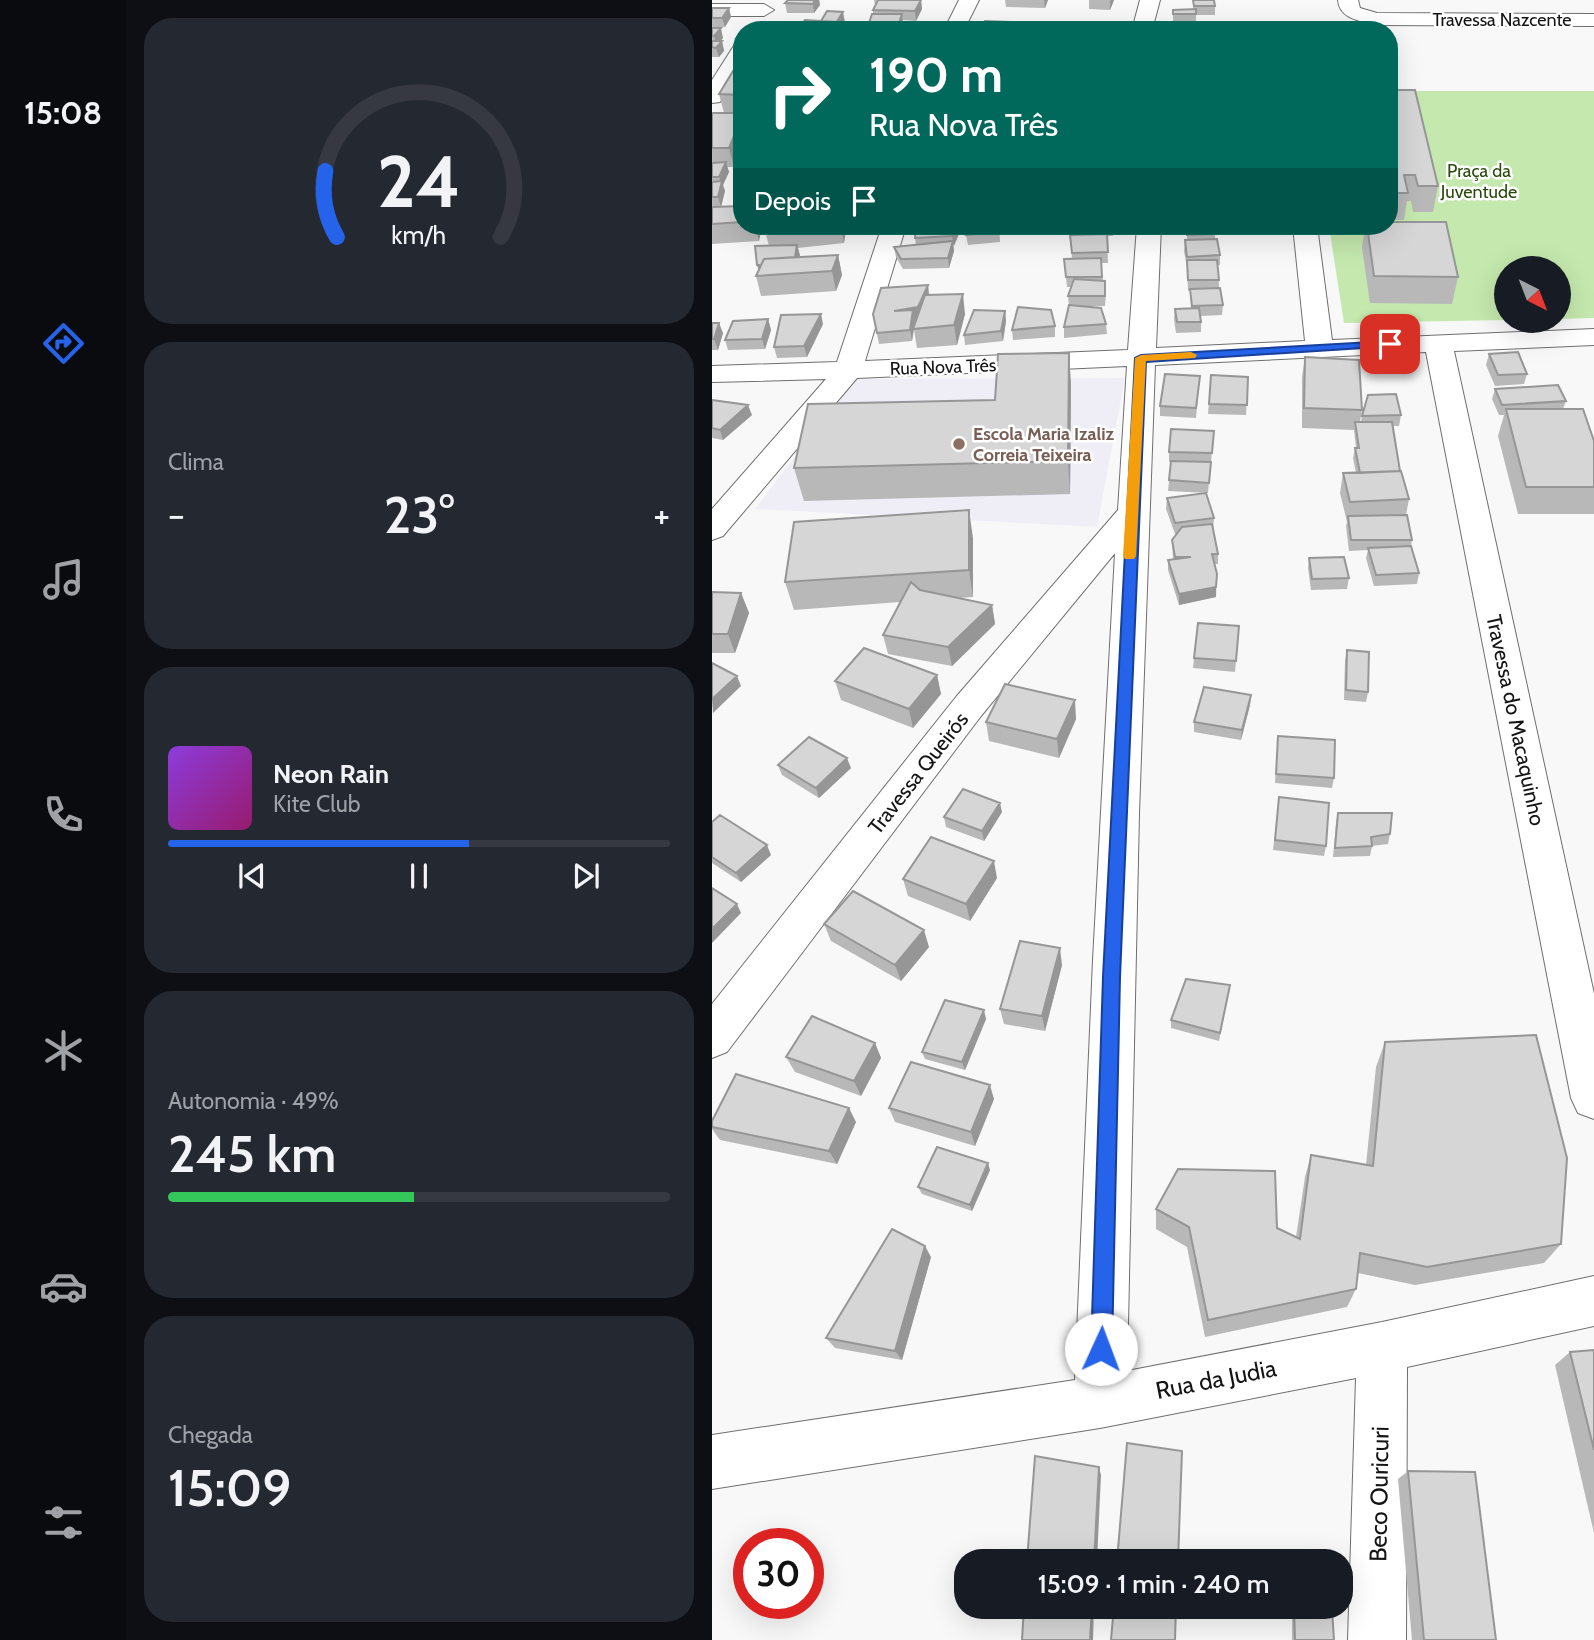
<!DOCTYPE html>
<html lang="pt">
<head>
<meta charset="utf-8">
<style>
	:root { --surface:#171b24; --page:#242831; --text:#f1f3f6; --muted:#9ea1a6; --line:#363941; --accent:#2563eb }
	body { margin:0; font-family:Cabin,sans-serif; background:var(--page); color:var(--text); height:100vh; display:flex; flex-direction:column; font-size:26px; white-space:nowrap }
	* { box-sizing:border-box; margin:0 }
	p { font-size:23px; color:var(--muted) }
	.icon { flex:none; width:38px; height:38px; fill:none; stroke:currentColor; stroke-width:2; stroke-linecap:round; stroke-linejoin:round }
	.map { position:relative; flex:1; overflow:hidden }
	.panel { display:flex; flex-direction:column; gap:18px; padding:18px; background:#0d0f14; width:586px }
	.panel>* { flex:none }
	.top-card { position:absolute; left:21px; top:21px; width:665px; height:214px; border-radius:28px; box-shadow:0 7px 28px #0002; background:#00695c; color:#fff; overflow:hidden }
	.needle { width:46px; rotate:138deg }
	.buttons { position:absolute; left:782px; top:256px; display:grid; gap:14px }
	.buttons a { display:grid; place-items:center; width:77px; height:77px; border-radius:50%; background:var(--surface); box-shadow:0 7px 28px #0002; font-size:35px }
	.speed { position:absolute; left:21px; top:1528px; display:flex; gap:14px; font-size:35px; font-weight:700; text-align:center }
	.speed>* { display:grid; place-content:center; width:91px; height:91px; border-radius:50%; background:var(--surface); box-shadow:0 7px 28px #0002; line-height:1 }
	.speed .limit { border:10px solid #d22; background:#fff; color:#111 }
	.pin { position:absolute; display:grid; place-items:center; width:60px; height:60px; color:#fff; margin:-30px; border-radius:14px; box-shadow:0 4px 10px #0006 }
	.me { position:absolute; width:77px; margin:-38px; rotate:2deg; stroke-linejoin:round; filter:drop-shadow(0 0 5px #0008) }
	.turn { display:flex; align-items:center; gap:24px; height:147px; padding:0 21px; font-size:32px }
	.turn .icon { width:91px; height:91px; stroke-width:2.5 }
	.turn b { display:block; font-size:49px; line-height:60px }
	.then { display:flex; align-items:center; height:66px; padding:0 21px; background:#0003; gap:14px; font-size:26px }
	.big { font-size:52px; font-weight:600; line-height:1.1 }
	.panel .tile { flex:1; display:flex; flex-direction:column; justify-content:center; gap:10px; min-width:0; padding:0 24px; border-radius:28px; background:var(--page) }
	.panel .dial { align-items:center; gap:0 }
	.dial svg { height:182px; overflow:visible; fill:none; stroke:var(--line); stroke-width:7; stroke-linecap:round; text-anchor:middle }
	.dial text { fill:var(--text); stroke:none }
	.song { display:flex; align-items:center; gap:21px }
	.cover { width:84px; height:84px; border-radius:10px; background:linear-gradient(135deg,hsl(270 70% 55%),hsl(320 70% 35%)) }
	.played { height:7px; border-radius:4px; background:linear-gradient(90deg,var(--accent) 60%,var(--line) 60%) }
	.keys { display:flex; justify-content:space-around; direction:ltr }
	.heat { display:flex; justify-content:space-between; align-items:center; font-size:38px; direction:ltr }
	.charge { height:10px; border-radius:5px; background:linear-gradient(90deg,#34c759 49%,var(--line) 0) }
	.trip { position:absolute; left:242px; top:1549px; width:399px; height:70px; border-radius:28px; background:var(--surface); box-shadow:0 7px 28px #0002; font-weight:600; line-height:70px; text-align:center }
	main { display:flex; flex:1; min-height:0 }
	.dock { display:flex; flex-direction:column; width:126px; justify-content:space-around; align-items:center; background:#090b0e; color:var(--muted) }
	.dock .icon { width:49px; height:49px }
	.dock .on { color:var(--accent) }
	.dock b { font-size:32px; color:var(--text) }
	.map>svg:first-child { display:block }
	.built { fill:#efeef7 }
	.green { fill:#c4e8ad }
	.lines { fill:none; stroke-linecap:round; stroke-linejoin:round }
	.minor-casing { stroke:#6f6f70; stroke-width:2 }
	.minor { fill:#fff; fill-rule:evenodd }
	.wall { fill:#b8b8b9 }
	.shaded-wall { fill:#969696 }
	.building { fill:#d6d6d7; stroke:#969696; stroke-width:2 }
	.route { fill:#2563eb; stroke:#184099; stroke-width:2 }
	.slow { fill:#f59e0b }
	.education-dot { fill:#8d6e63; stroke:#fff; stroke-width:2.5 }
	.labels { text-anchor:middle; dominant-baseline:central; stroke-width:5; stroke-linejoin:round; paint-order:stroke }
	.far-street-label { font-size:18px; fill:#141415; stroke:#fff }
	.far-park-label { font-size:18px; fill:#294a0b; stroke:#fff }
	.far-education-label { font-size:18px; font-weight:bold; fill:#785e54; stroke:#fff; text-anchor:start }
	.street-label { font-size:21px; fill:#141415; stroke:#fff }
	.near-street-label { font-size:24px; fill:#141415; stroke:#fff }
</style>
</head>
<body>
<main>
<nav class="dock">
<b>15:08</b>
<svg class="icon on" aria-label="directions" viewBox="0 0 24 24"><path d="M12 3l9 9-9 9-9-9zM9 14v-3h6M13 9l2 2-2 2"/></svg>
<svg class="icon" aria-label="music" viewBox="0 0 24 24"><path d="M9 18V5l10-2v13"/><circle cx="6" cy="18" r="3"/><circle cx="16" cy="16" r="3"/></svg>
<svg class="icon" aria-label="phone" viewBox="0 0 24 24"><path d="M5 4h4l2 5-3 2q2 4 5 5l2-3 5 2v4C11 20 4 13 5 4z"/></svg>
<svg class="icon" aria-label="climate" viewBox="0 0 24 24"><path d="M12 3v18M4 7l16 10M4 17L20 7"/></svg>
<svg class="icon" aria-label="car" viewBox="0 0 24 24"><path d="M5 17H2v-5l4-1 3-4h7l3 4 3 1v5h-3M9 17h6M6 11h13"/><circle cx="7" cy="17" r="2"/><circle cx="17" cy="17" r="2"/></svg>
<svg class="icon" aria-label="filters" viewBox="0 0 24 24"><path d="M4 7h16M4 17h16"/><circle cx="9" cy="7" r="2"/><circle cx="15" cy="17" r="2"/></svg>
</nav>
<section class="panel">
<div class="tile dial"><svg viewBox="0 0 100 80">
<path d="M14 69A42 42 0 1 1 86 69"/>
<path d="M14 69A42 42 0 0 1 9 40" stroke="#2563eb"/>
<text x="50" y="56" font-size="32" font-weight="700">24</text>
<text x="50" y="72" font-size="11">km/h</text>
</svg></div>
<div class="tile"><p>Clima</p>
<div class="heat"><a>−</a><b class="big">23°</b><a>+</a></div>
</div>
<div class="tile">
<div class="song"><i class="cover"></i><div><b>Neon Rain</b><p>Kite Club</p></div></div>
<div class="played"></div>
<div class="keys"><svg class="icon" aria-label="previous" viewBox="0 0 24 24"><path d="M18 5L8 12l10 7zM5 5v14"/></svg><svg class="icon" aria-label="pause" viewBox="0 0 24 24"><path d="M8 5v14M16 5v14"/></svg><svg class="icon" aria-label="next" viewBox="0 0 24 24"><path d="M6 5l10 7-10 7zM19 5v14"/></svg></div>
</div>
<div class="tile"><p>Autonomia · 49%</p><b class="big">245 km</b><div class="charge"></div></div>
<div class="tile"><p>Chegada</p><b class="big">15:09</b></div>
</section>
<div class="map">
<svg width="882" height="1640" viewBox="0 0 882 1640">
	<rect width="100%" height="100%" fill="#f8f8f9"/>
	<path class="built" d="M413,378l-28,149 -342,-18 99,-130z"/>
	<path class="green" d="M677,91h205v227l-35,1v-51h-53v52l-162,3 -15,-97h60z"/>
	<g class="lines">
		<defs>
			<path id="minor" d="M247,0h20l-15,30h-20z
				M428,0h20l-8,30h-20z
				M626,0h20l2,8 17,5 217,1v12l-218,-1c-15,-4 -37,-6 -38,-25z
				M0,4h52l10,6 -10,6h-52z
				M30,42v23l-22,37 -8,1v-23l23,-36z
				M170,226h24l-41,135 263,-11 9,-124h24l-5,122 149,-7 -12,-115h24l15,114 262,-11v16l-140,6 140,643v125l-16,-6 -7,-15 -145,-746 -271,13 -16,448 -12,558 255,-49 212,-46v50l-187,41 -1,273h-58l8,-262 -256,50 -388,61v-54l363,-55 18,-420 22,-407 -134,163 -254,336 -15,6v-54l244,-307 162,-187 9,-144 -270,12 -134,158 -11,4v-31l114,-130 -114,3v-16l125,-4z"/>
		</defs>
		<use href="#minor" class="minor-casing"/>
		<use href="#minor" class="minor"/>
	</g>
	<path class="wall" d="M76,0h31l1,5 -6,8h-27l-2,-10z
		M162,0h47l1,9 -6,12 -13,-1v4l-2,6h-32l-1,-4 5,-12v-4l2,-5z
		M293,0h43l-3,8 -39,-1z
		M377,0h25l-4,10 -21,-1z
		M481,0l22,6v9h-19v8l-23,1v-14h20z
		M0,8h17l2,9 -6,10h-13z
		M0,28l11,10 -3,3h2l2,10 -5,6h-7z
		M30,71v77l-8,19h-7l2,5 -6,13 2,6 -4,16 21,-1v20h20l-3,15 -47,3v-131h12l-5,-19z
		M677,90l49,96 -5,26h-20l-2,-11h-4l-3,19h-15z
		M55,226h78l1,4 -2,13 -46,5 1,9 39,-2 4,20 -6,16 -75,5 -5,-20 13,-30 -4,-15z
		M204,226h46l-9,20 1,5 -5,17 -46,1 -7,-12 -2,-10 22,-2 -1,-7z
		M287,226l1,16 -32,3 -2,-10z
		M365,226h35l1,10h-6l1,27h-7l2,18 3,11 -1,14h-22l23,18 1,10 -43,4v-11l5,-21 -1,-10 3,-9h-4l-3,-28h8l-2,-24h8z
		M475,226l28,8v5l5,16v10h-2l1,23 4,17 -1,10 -21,1v16l-25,1 -2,-14 1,-10 16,-1 -1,-17h-2l-1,-24 -3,-16 1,-11h2z
		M653,226h24l69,51 -6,27 -82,-1 -8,-55z
		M216,285l1,10 36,19 -8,31 -40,3 -3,-18 -2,11 -33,3 -6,-30z
		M293,311l1,10 -3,20 -38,4 -1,-10z
		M56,319l3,11 -6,19 -37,1 -3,-10z
		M0,323l11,10 -5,17h-6z
		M111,324l-16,33 -30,1 -3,-11z
		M343,326v11l-42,3 -1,-10z
		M357,353l2,33 -1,108 -266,7 -10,-33 201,-68z
		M777,354l38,20 -3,10 -29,2 -9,-21z
		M593,357l57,53 -2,12h1l1,-6 39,-1 -2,11h-6l7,45 9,28 -3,16 6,25 -1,6 8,27 -2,11 -43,2 -8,-28 2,-8 -19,1 -3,-25 1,-4 -7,-29 3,-20h13l-3,-15 2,-10h1l-2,-18 -52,-2v-51z
		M499,375l37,2 -2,38 -38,-1z
		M488,376l-4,42 -36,-2v-10z
		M783,389l71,12 -3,8 31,32v73h-76l-20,-78 6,-21h-5l-7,-16z
		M0,400l40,15 -29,25 -11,-2z
		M502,431l-6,62 -40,-2 3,-29h-2v-10z
		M455,498l47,20 -1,11 5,25v10h-4l3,10 -1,23 -37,8 -11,-35v-10l5,-1 -1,-19 5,-7 -2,1 -9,-25z
		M261,538v59l-14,1 33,7 3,19 -43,42 -64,-12 -5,-19 17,-33 -106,8 -9,-28z
		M597,558l40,20 -2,11 -36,1 -3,-22z
		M0,592l29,1 8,20 -14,40h-23z
		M527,626l-4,46 -42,-4 1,-10z
		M635,650l21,42 -2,10 -22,-2 1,-40z
		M225,675l4,19 -28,34 -72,-28 -6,-19z
		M539,695l-1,10 -9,35 -47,-8v-10z
		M364,719l-17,39 -70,-17 -3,-19z
		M566,736l56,42 -2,10 -57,-5z
		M66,765l73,3 -32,30 -37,-23z
		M567,797l47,49 -2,10 -51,-6z
		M290,812l-18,29 -38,-14 -2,-10z
		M626,813l52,21 -2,10 -16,2 -2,10 -37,1 3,-34z
		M0,822l59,33 -30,27 -29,-19z
		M285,878l-27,43 -62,-25 -5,-17z
		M112,924l105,23 -28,34 -70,-40z
		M350,965l-17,66 -41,-7 -4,-15z
		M518,985l-11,56 -48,-13v-8z
		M274,1019l-21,51 -40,-11 -3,-7z
		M673,1042l176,202 -17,19 -129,22 -57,-12 -2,16 -9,18 -142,30 -18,-90 -31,-18v-20l121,19 19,9 9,-60 6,-22 55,10 10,-98z
		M163,1043l6,15 -20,38 -66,-24 -9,-15z
		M282,1099l-19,47 -80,-24 -6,-14z
		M0,1121l144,1 -19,42 -117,-24 -8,-11z
		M278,1170l-18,41 -50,-17 -4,-7z
		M219,1257l-29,103 -67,-12 -9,-10z
		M882,1350v183l-39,-168 15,-13z
		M696,1471l88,169h-84l-14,-161z
		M580,1606h35l7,34h-42z"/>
	<path class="shaded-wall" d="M103,0h4l1,5 -6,8 -1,-9z
		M209,0l1,9 -6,12 -1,-10z
		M332,0h4l-3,8z
		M398,0h4l-4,10z
		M17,8l2,9 -6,10 -3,-9z
		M131,12l2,10 -6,8h-10z
		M190,14l1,10 -2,6h-2l-1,-4z
		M9,28l2,10 -6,8 -3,-10z
		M10,41l2,10 -5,6 -3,-9z
		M28,122l2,8v18l-8,19 -5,-19z
		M14,162l3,10 -6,13 2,6 -4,16 -3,-10 3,-13 -2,-7z
		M43,226h7l-3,15z
		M129,226h4l1,4 -2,13z
		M245,226l5,1 -8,19 -2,-10z
		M241,241l1,10 -5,17 -1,-10z
		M85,245l3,10 -3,15 -37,5 -3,-10z
		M126,255l4,20 -6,16 -4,-20z
		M216,285l1,11 -9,22 -5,1 -3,22 -2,-11 -16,-19z
		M251,294l2,20 -8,31 -3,-20z
		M293,311l1,10 -3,20 -2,-10z
		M109,314l2,10 -16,33 -3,-11z
		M56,319l3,11 -6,19 -3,-10z
		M7,323l4,10 -5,17 -4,-11z
		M357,353l2,33 -1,108 -2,-33z
		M36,405l4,10 -29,25 -3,-10z
		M257,510l4,28v59l-4,-27z
		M504,587v10l-37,8v-11z
		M29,593l8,20 -14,40 -7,-19z
		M280,605l3,19 -43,42 -4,-19z
		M225,675l4,19 -28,34 -4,-19z
		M25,676l4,10 -28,27 -1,-14z
		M539,695l-1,10 -9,35 1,-10z
		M363,700l1,19 -17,39 -2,-19z
		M135,758l4,10 -32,30 -3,-10z
		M288,803l2,9 -18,29 -2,-10z
		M55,845l4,10 -30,27 -5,-9z
		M282,861l3,17 -27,43 -4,-17z
		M25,904l4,9 -29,30v-14z
		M212,930l5,17 -28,34 -6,-16z
		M348,948l2,17 -17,66 -3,-15z
		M272,1010l2,9 -21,51 -3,-8z
		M163,1043l6,15 -20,38 -7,-15z
		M278,1085l4,14 -19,47 -4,-14z
		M137,1108l7,14 -19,42 -8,-13z
		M276,1163l2,7 -18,41 -2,-6z
		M213,1246l6,11 -29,103 -7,-9z
		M387,1467l2,8 -4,86h-3z
		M380,1606h2l-1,34h-3z"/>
	<path class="building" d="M76,0h27l-2,4 -28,-1z
		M166,0h43l-6,11 -42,-1z
		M481,0h21l1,6h-21z
		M0,8h17l-7,10h-10z
		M484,9v5h-23v-4z
		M115,11l16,1 -7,11 -1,-1 -14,-1z
		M160,14h30l-4,12h-30z
		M93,20l30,2 -6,8h-32z
		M273,21l24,1 -3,8h-25z
		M304,22l36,2 -2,6 -36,-1z
		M474,23l28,1v6h-28z
		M369,25l35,1v4h-36z
		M0,28h9l-7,8h-2z
		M0,41h10l-6,7 -4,-1z
		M21,71h9v24l-23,-1z
		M677,90h26l23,96h-20l-3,-11h-11l4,18h-19z
		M0,113h30v9h-2l-11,26h-17z
		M14,162l-7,15h-7v-14z
		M10,181l-4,16h-6v-15z
		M30,206v16l-30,2v-17z
		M677,222h57l12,55 -84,-1 -7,-50h22z
		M55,226h53l-55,5z
		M204,226h41l-5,10 -37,2z
		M257,226h30v6l-33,3z
		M475,226h26l2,8 -28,1z
		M395,234l1,18 -36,1 -2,-18z
		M505,239l3,16 -33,2 -2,-17z
		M241,241l-5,17 -47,1 -7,-12z
		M85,245l-2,12 -31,2 -3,6h-4l-2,-19z
		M126,255l-6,16 -76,5 8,-17z
		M389,258l1,19h-36l-2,-18z
		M475,260h30l2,20h-31z
		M362,279l31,2v15h-37z
		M216,285l-10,22 -24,4 19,-1 -3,20 -33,3 -4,-19 8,-26z
		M508,288l3,17 -31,1 -2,-17z
		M251,294l-9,31 -41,4 12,-34z
		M357,305l32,3 5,16 -42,3z
		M306,307l33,3 4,16 -43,4z
		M487,308l2,14h-24l-2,-13z
		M262,310l31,1 -4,20 -37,4z
		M109,314l-17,32 -30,1 7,-32z
		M56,319l-6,20 -37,1 8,-19z
		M0,323h7l-5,16h-2z
		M806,352l9,22 -29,1 -9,-21z
		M357,353l-1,108 -274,7 14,-64 187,-4 3,-46z
		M593,357l54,3 3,50 -58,-2z
		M453,374l35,2 -4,32 -36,-2z
		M499,375l37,2 -1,28 -38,-1z
		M846,385l8,16 -64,4 -7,-16z
		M684,394l5,21 -39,1 6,-21z
		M0,400l36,5 -28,25 -8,-2z
		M794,409h77l11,32v46h-68z
		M643,422h37l8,49 -40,2 -5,-25h4z
		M459,429l43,2 -2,22 -43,-1z
		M459,461l40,1 -2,21 -40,-3z
		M689,471l8,28 -59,3 -7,-29z
		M494,493l8,25 -39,5 -8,-25z
		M257,510v60l-184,12 9,-60z
		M695,515l5,25h-61l-3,-24z
		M500,524l6,30h-6l5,20 -1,13 -37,7 -11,-34 23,-3h-16l-3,-17 10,-13z
		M699,546l8,27 -43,2 -8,-27z
		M632,557l5,21 -37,1 -3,-21z
		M199,582l9,8 72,15 -44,42 -65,-12z
		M0,592l29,1 -13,41h-16z
		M486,623l41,3 -3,35 -42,-3z
		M152,648l73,27 -28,34 -74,-28z
		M635,650l22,2 -1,40 -22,-2z
		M0,663l25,13 -25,23z
		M293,684l70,16 -18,39 -71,-17z
		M492,687l47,8 -9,35 -48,-8z
		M566,736l57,4 -1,38 -58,-4z
		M97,737l38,21 -31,30 -38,-23z
		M251,789l37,14 -18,28 -38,-14z
		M567,797l50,6 -3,43 -51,-6z
		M626,813h54l-2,21 -19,3 1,9 -37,2z
		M8,815l47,30 -31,28 -24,-16v-35z
		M219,837l63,24 -28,43 -63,-25z
		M0,888l25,16 -25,25z
		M141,891l71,39 -29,35 -71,-41z
		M308,941l40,7 -18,68 -42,-7z
		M474,979l44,6 -10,48 -49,-13z
		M233,1000l39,10 -22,52 -40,-10z
		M100,1016l63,27 -21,38 -68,-24z
		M824,1035l31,123 -6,86 -134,23 -67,-14 -4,36 -148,31 -19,-93 -33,-18 22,-40 97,2 2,57 23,11 11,-84 62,11 12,-124z
		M199,1062l79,23 -19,47 -82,-24z
		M24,1074l113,34 -20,43 -117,-24v-6z
		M225,1147l51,16 -18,42 -52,-18z
		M180,1229l33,17 -30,105 -69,-13z
		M882,1350v100l-24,-98z
		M415,1443l55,8 -4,110h-61z
		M323,1456l64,11 -5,94h-67z
		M696,1471l67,1 21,168h-72z
		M312,1606h68l-2,34h-68z
		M402,1606h62l-1,34h-64z
		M582,1606h33l5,3 2,31h-39z"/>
	<path class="route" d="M678,341l4,1v4l-248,16 -26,615 -8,372 -4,7 -7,3 -7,-3 -3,-7 12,-372 32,-619 6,-3z"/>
	<path class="slow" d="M479,352l6,3 -2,3 -49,3 -10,195 -2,3h-9l-2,-3 12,-198 6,-3z"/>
	<circle class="education-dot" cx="247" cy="444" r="7"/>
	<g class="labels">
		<g class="far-street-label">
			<text x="790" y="20">Travessa Nazcente</text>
			<text transform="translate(231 367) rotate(-2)">Rua Nova Três</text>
		</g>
		<g class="far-park-label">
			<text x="767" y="171">Praça da<tspan x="767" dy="21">Juventude</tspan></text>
		</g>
		<g class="far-education-label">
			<text x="261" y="434">Escola Maria Izaliz<tspan x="261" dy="21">Correia Teixeira</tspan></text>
		</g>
		<g class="street-label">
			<text transform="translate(804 720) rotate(78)">Travessa do Macaquinho</text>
			<text transform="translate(206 773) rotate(-52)">Travessa Queirós</text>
		</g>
		<g class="near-street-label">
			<text transform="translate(504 1379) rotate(-11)">Rua da Judia</text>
			<text transform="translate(667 1494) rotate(-89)">Beco Ouricuri</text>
		</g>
	</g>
</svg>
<div class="buttons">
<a><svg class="needle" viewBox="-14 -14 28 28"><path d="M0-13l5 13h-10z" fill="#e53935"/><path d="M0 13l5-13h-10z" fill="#9ea1a6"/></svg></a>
</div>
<div class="speed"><div class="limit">30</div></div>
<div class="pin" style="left:678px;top:344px;background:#d93025"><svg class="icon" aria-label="arrive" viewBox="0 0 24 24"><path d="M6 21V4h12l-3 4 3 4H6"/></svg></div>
<svg class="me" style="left:389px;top:1349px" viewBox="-20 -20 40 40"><circle r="19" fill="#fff"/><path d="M0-13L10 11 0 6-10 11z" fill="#2563eb"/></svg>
<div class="trip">15:09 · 1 min · 240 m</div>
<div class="top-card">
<div class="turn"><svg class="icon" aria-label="right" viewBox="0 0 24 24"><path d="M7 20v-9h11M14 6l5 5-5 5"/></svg><div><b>190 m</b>Rua Nova Três</div></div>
<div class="then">Depois<svg class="icon" aria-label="arrive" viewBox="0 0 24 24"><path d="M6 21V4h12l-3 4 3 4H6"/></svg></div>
</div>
</div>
</main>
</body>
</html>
